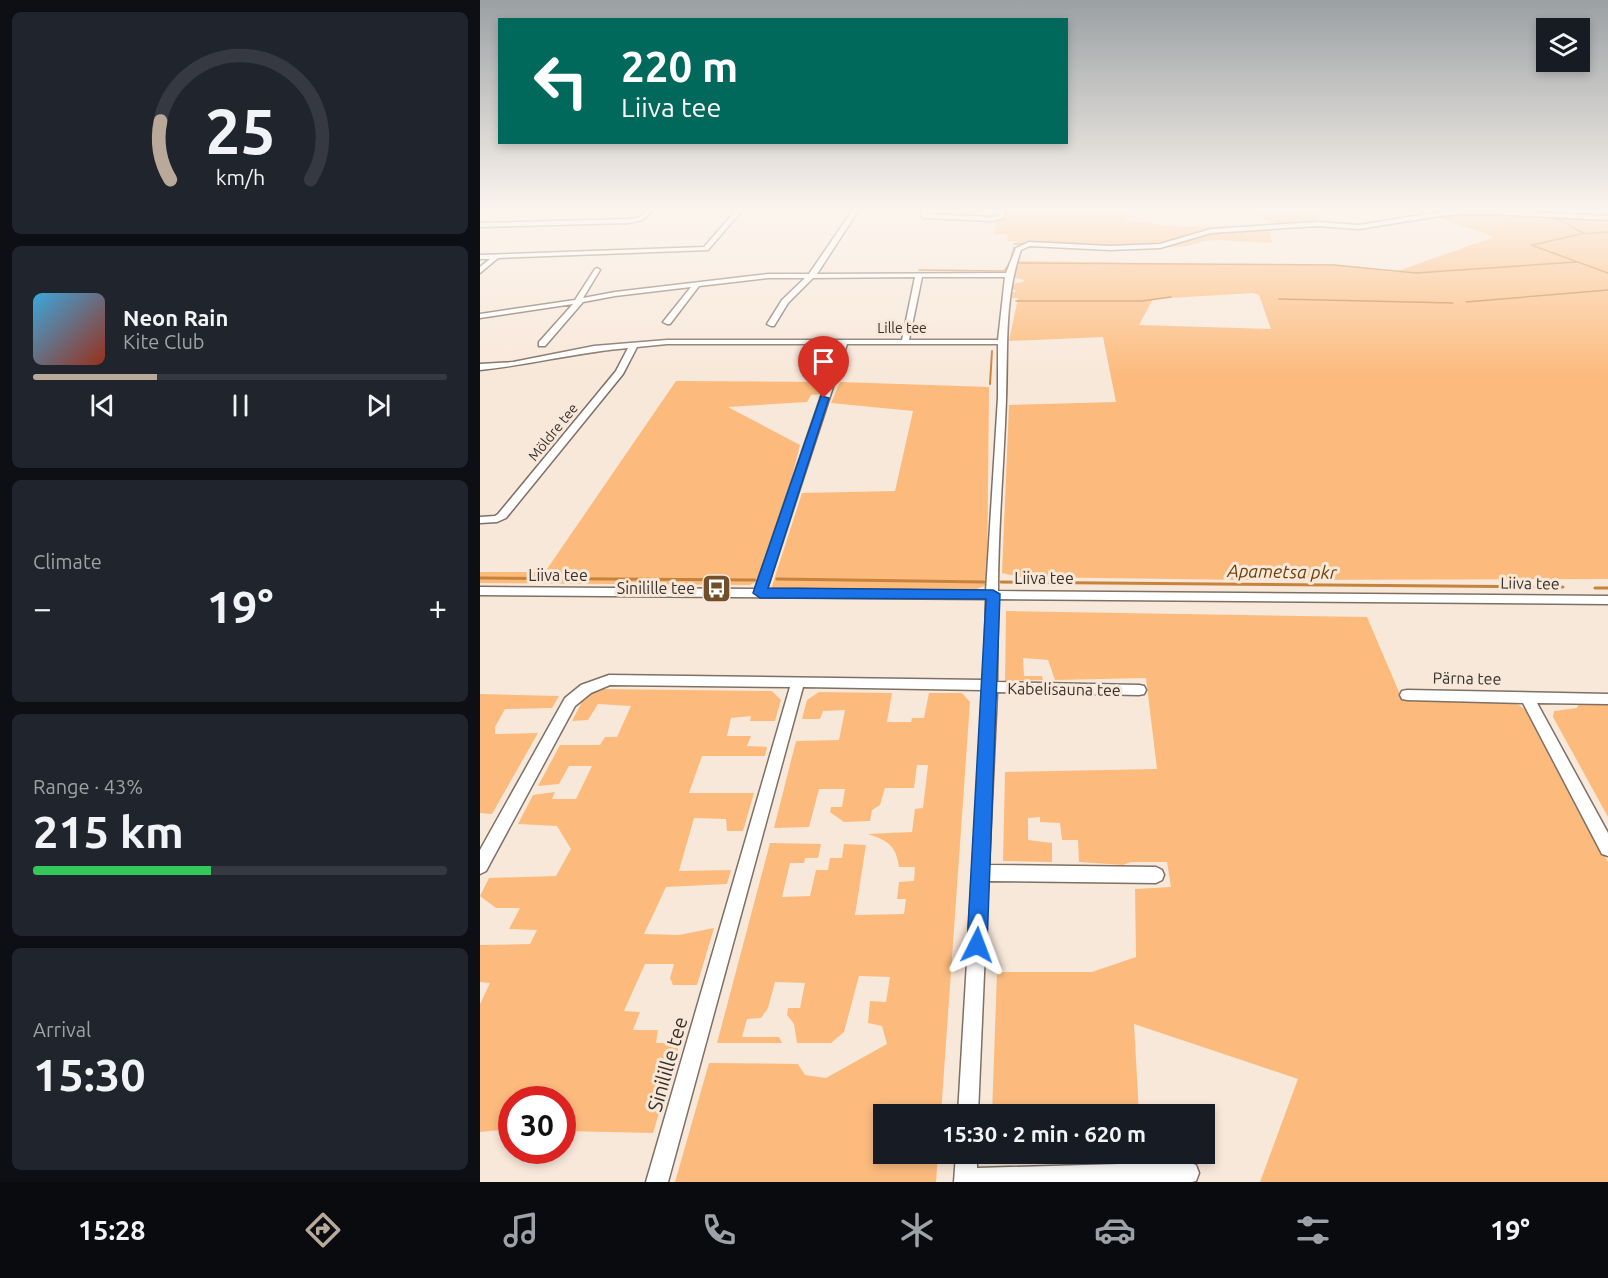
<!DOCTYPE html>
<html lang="en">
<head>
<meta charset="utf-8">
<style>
	:root { --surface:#171b24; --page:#20242c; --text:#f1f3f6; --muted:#9ea1a6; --line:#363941; --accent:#b8a99a }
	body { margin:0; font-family:Ubuntu,sans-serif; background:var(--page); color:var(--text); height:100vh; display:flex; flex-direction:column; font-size:22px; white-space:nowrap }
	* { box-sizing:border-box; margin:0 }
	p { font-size:20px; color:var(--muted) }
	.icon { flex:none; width:33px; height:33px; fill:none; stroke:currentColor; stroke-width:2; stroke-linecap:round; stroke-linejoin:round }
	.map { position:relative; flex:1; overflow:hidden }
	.side { display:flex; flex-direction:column; gap:12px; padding:12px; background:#0d0f14; width:480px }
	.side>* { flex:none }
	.hud { position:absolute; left:18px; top:18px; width:570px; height:126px; border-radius:0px; box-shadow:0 3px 9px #0003; background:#00695c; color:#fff; overflow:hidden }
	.tools { position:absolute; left:1056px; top:18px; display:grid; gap:12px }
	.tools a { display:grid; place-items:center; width:54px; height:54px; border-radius:0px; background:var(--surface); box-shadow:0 3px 9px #0003; font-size:30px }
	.speed { position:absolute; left:18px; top:1086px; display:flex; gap:12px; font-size:30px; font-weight:700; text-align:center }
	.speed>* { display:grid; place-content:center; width:78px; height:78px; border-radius:50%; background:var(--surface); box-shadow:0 3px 9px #0003; line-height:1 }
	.speed .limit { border:9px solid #d22; background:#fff; color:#111 }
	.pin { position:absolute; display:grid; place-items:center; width:51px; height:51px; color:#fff; margin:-62px -26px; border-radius:50% 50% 50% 0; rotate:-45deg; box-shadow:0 0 6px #0007 }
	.pin .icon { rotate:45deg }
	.me { position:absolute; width:66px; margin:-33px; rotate:3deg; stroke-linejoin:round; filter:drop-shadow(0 0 4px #0008) }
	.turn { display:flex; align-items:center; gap:21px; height:126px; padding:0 24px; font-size:27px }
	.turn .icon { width:78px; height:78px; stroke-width:2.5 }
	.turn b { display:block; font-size:42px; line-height:51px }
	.big { font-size:45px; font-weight:700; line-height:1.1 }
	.side .tile { flex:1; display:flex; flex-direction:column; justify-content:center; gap:9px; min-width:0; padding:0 21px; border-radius:9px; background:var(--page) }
	.side .dial { align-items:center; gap:0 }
	.dial svg { height:156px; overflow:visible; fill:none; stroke:var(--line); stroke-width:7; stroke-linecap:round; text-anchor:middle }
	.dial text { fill:var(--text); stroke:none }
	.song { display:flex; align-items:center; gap:18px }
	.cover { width:72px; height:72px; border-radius:9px; background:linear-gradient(135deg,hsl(200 70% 55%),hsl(10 70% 35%)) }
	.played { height:6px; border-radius:3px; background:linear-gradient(90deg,var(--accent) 30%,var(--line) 30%) }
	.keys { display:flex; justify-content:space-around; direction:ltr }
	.heat { display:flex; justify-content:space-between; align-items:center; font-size:33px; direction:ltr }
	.charge { height:9px; border-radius:4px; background:linear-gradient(90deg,#34c759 43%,var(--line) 0) }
	.trip { position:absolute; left:393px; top:1104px; width:342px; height:60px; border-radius:0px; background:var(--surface); box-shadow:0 3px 9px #0003; font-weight:700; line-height:60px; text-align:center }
	.tabs { display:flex; height:96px; justify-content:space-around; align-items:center; background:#090b0e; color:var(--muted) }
	.tabs .icon { width:42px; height:42px }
	.tabs .selected { color:var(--accent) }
	.tabs b { font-size:27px; color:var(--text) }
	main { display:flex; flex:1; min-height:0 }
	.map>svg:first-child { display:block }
	.green { fill:#fcbb7d; fill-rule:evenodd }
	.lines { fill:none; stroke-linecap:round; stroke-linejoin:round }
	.stream-far2 { stroke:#c7833c; stroke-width:1.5 }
	.stream-far1 { stroke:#c7833c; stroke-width:2 }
	.stream { stroke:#c7833c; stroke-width:3 }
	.minor-casing { stroke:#7e7064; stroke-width:3 }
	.minor { fill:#fff; fill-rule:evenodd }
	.route { fill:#1a73e8; stroke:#114b97; stroke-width:1.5 }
	.labels { text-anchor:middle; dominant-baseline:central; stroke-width:6; stroke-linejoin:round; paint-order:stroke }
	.far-street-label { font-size:14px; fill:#38322d; stroke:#f8e8da }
	.street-label { font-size:16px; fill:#38322d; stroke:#f8e8da }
	.poi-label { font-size:16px; fill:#38322d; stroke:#f8e8da; text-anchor:end }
	.water-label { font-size:18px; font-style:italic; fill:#6d3f07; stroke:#f8e8da }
	.near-street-label { font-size:20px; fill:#38322d; stroke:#f8e8da }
</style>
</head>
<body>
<main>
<section class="side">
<div class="tile dial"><svg viewBox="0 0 100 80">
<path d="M14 69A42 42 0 1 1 86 69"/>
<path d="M14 69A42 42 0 0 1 9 39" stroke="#b8a99a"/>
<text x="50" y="56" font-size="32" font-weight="700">25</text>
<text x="50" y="72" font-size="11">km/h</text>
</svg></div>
<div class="tile">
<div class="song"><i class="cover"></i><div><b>Neon Rain</b><p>Kite Club</p></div></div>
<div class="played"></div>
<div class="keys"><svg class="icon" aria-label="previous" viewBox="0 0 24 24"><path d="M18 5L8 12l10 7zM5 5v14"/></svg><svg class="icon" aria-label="pause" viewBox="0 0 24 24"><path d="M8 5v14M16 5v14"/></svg><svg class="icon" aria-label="next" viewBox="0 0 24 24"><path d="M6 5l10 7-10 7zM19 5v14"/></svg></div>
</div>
<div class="tile"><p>Climate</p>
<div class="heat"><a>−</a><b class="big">19°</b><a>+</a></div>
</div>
<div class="tile"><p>Range · 43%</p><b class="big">215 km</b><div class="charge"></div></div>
<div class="tile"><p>Arrival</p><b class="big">15:30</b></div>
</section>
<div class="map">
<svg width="1128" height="1182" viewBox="0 0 1128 1182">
	<rect width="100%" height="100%" fill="#f8e8da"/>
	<path class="green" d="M526,208h157l-10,8 -24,-3 -4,7 43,6 102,4 2,13 -55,-3 -14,1 -15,5 -68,4 -23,-5 -90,-4 1,-7h-14l2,-13 12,-3z
		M701,208h191c-21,0 -44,-1 -58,15l-37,1 -26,-12h-43z
		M1010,212l118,6v361l-361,1 -227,-3 -18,-4 7,-168 107,-3 -13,-65 -94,4 9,-43h-7v-5l6,-2 -6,-2 1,-5 11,-2 1,-2 -12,-3 6,-16 323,5 54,6 99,-35 -60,-21zM773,293l6,2 12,34 -132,-4 14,-26z
		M196,381l149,1 -4,12 -10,1 -4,7 -79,5 72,38 -12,48 -31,88 -7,4 -270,-2v-11h65z
		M360,382l149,5 -2,198 -13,5 -203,-1 31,-96 93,-2 18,-80 -82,-8z
		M526,611l361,6 35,82 102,2 15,4 11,8 78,149v320h-348l38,-103 -164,-55 5,90h-147l5,-142h95l44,-15 -1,-68 36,-2 -4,-25h-36l-8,3 -44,-3 -1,-22h-16l-2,-17 -20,-1v-5l-12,1v22l24,3v19l-49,-1 2,-89 152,-3 -11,-91 -91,2 -7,-20 -25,-2 1,18h18l1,4 -38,1z
		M121,689l171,2 9,9 -6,21h-25l1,-5 -20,2 -4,18h24l-4,10 20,1 -2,9h-63l-13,37h65l-11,38h-16l-1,-12 -32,-1 -15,53 52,-1 -4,14 -61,3 -22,47 35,1 35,-7 -17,57h-24l-3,-7 4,-14h-29l-21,47 16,1 -7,18h25l-2,13h24l-27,90 -90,-2 -1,-31h-50l-1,29 -31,3v-128l10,-21 -10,-1v-37l50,-1 7,-14 -28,-1 11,-21h-24l-16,-12 9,-18 67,-2 15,-27 -14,-23 -39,-2 15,-29 22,-3 -3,7h24l16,-33h-23l-10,18 -21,2 22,-41h40l5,-8h12l14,-31 -33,-2 -10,16 -16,1 12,-23z
		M339,692l73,1 -5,29h24l1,-4h12l5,-25h33l8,9 -29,412h-57v40h54l-2,28h-261l34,-119 89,1 7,11 21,3 61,-34 -5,-18 -14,-3 2,-22 16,1 4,-25 -31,-1 -15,56 -13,11h-34l-3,-19 -7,-9 1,-7h12l5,-25 -30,-1 -7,26 -7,10 -14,1 -5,18h37l3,6h-65l53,-200 51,1 -3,14h-13l-1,5h-14l-8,34 28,-1 6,-26h12l2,-12h12l2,-14 22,1 -11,70 49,-1 2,-15h-9l2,-17 15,-1 1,-14h-16c-3,-22 -11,-26 -31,-33l44,-2 3,-23 8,-1 5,-43h-11l-3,23h-29l-5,17 -8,5 -2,11 -26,1 -14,-10 1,-5h11l3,-18h-26l-10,38 -35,1 22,-87 43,-1 6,-30 -22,1 -3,8h-18l5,-19z
		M0,694l79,2 -7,12 -47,1 -10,18v7l43,-1 -46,81 -12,-1z
		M1099,703l29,1v113l-55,-100 1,-6 23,-3z
		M511,1154h151v3l-151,3z"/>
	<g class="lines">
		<path class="stream-far2" d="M999,208h3
			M1007,208l16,3
			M1060,216l20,4 23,13
			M556,242l49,2
			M534,244l15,-1
			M1051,245l77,28
			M1053,245l47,-11 28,-2
			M538,263l316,2 82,8 160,-11
			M439,270l85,1 6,-8 4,-16
			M799,299l174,4
			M536,301h126l29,-4
			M986,302l142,-12"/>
		<path class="stream-far1" d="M510,384l2,-33"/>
		<path class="stream" d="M0,578l275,2
			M297,579l207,3
			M521,582l562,5
			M1115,588h13"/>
		<defs>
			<path id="minor" d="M169,208h7l-14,12 -14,3 -148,4v-4l148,-4 10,-1z
				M258,208h6l-36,42 -210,8 -18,15v-6l10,-8h-10v-4l224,-8z
				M374,208h6l-43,66 189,-1 10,-25 13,-6 81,4 50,-2 51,-15 106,-7 42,3 87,-14 43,-1 119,6v4l-119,-6 -43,1 -87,14 -42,-3 -106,7 -51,15 -50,2 -80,-4 -9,4c-17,49 -13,98 -15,149 -2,64 -8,128 -8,192l610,5v8l-610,-5 -1,83 142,3 5,1 2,4 -2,4 -5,1 -142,-3 -8,173 167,2 6,3 2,5 -2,5 -6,3 -168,-2 -10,233h-20l25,-424 -180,-3 -135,495h-22l144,-495 -180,-2 -19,8 -16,13 -89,165 -6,3v-24l85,-152 16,-13 28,-10 375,5 2,-81 -506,-4v-8l275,2 84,-245h-172l-30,3 -14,27 -117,144 -9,4 -17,1v-6l15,-1 3,-2 118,-143 12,-23c-50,4 -98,17 -148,22v-6l33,-2 81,-16 73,-6h235l13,-63 -102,1 -25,25 -14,23h-3l-4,-2 15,-24 23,-22h-37l-69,8 -29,38h-3l-4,-2 28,-35 -76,9 -32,6 -38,44h-6v-4l34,-38 -93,14v-4l95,-14 20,-31 2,-1 3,2 -17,28 32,-6 153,-18h41zM442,277h83l-7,63h-89zM367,344h151v53l-12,194 -219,-2z
				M442,208h6l-1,6 64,3 8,-1 1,-8h6l-2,10 -13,3 -67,-3 -3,-2z
				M927,690l201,4v10l-71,-1 71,130v23l-6,-2 -79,-151 -116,-3 -5,-1 -2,-4 2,-4z
				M476,1154h21v14l211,-6 8,3 3,8 -3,8 -4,1h-238z"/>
		</defs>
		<use href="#minor" class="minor-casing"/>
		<use href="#minor" class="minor"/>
	</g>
	<linearGradient id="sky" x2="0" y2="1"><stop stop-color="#9ba0a3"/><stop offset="0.56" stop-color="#fcf5ee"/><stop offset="1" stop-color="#fcf5ee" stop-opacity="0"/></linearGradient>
	<rect width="1128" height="374" fill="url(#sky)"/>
	<path class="route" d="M341,396l8,2 -61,190 225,2 7,4 -13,351 -3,7 -7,3 -7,-3 -3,-7 19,-346 -226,-1 -7,-5z"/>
	<defs>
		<symbol id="bus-square" viewBox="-11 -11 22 22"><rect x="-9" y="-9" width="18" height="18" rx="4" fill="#734e2a" stroke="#f8e8da"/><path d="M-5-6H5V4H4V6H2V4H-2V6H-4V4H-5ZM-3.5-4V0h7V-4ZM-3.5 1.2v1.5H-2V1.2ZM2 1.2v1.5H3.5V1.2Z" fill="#fff"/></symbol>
	</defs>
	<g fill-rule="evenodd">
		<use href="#bus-square" x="220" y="572" width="33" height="33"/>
	</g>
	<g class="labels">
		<g class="far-street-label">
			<text x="422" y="328">Lille tee</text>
			<text transform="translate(73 432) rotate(-51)">Möldre tee</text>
		</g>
		<g class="street-label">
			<text x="78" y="575">Liiva tee</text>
			<text x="564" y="578">Liiva tee</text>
			<text transform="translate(1050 583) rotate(1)">Liiva tee</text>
			<text transform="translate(987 678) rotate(1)">Pärna tee</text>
			<text transform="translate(584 689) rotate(1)">Kabelisauna tee</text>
		</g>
		<g class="poi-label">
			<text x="215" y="588">Sinilille tee</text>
		</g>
		<g class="water-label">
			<text transform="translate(802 571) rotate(1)">Apametsa pkr</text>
		</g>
		<g class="near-street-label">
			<text transform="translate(187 1064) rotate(-74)">Sinilille tee</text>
		</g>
	</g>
</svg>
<div class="tools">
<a><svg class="icon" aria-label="layers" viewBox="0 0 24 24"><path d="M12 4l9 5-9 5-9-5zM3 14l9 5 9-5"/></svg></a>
</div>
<div class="speed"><div class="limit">30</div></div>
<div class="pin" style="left:344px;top:398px;background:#d93025"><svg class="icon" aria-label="arrive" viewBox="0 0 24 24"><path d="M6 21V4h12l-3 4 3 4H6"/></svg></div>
<svg class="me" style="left:497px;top:945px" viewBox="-20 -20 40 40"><path d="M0-17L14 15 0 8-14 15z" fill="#1a73e8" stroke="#fff" stroke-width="4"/></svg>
<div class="trip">15:30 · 2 min · 620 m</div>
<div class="hud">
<div class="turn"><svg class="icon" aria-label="left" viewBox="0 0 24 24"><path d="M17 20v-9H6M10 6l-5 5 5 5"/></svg><div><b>220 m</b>Liiva tee</div></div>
</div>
</div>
</main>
<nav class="tabs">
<b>15:28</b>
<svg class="icon selected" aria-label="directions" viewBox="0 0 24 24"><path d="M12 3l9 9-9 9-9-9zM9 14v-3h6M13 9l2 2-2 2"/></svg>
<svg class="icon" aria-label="music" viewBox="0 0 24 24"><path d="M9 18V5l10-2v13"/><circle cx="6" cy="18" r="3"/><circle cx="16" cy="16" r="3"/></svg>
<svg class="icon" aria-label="phone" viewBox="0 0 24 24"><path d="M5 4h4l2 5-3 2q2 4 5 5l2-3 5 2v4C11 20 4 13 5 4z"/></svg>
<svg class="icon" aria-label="climate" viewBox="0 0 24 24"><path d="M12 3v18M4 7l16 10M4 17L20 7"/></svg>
<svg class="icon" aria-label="car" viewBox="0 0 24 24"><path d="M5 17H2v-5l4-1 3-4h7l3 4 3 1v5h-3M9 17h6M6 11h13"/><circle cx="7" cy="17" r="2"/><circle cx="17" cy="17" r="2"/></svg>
<svg class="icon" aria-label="filters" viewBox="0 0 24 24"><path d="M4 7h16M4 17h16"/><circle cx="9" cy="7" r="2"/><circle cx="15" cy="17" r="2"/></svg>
<b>19°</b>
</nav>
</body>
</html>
